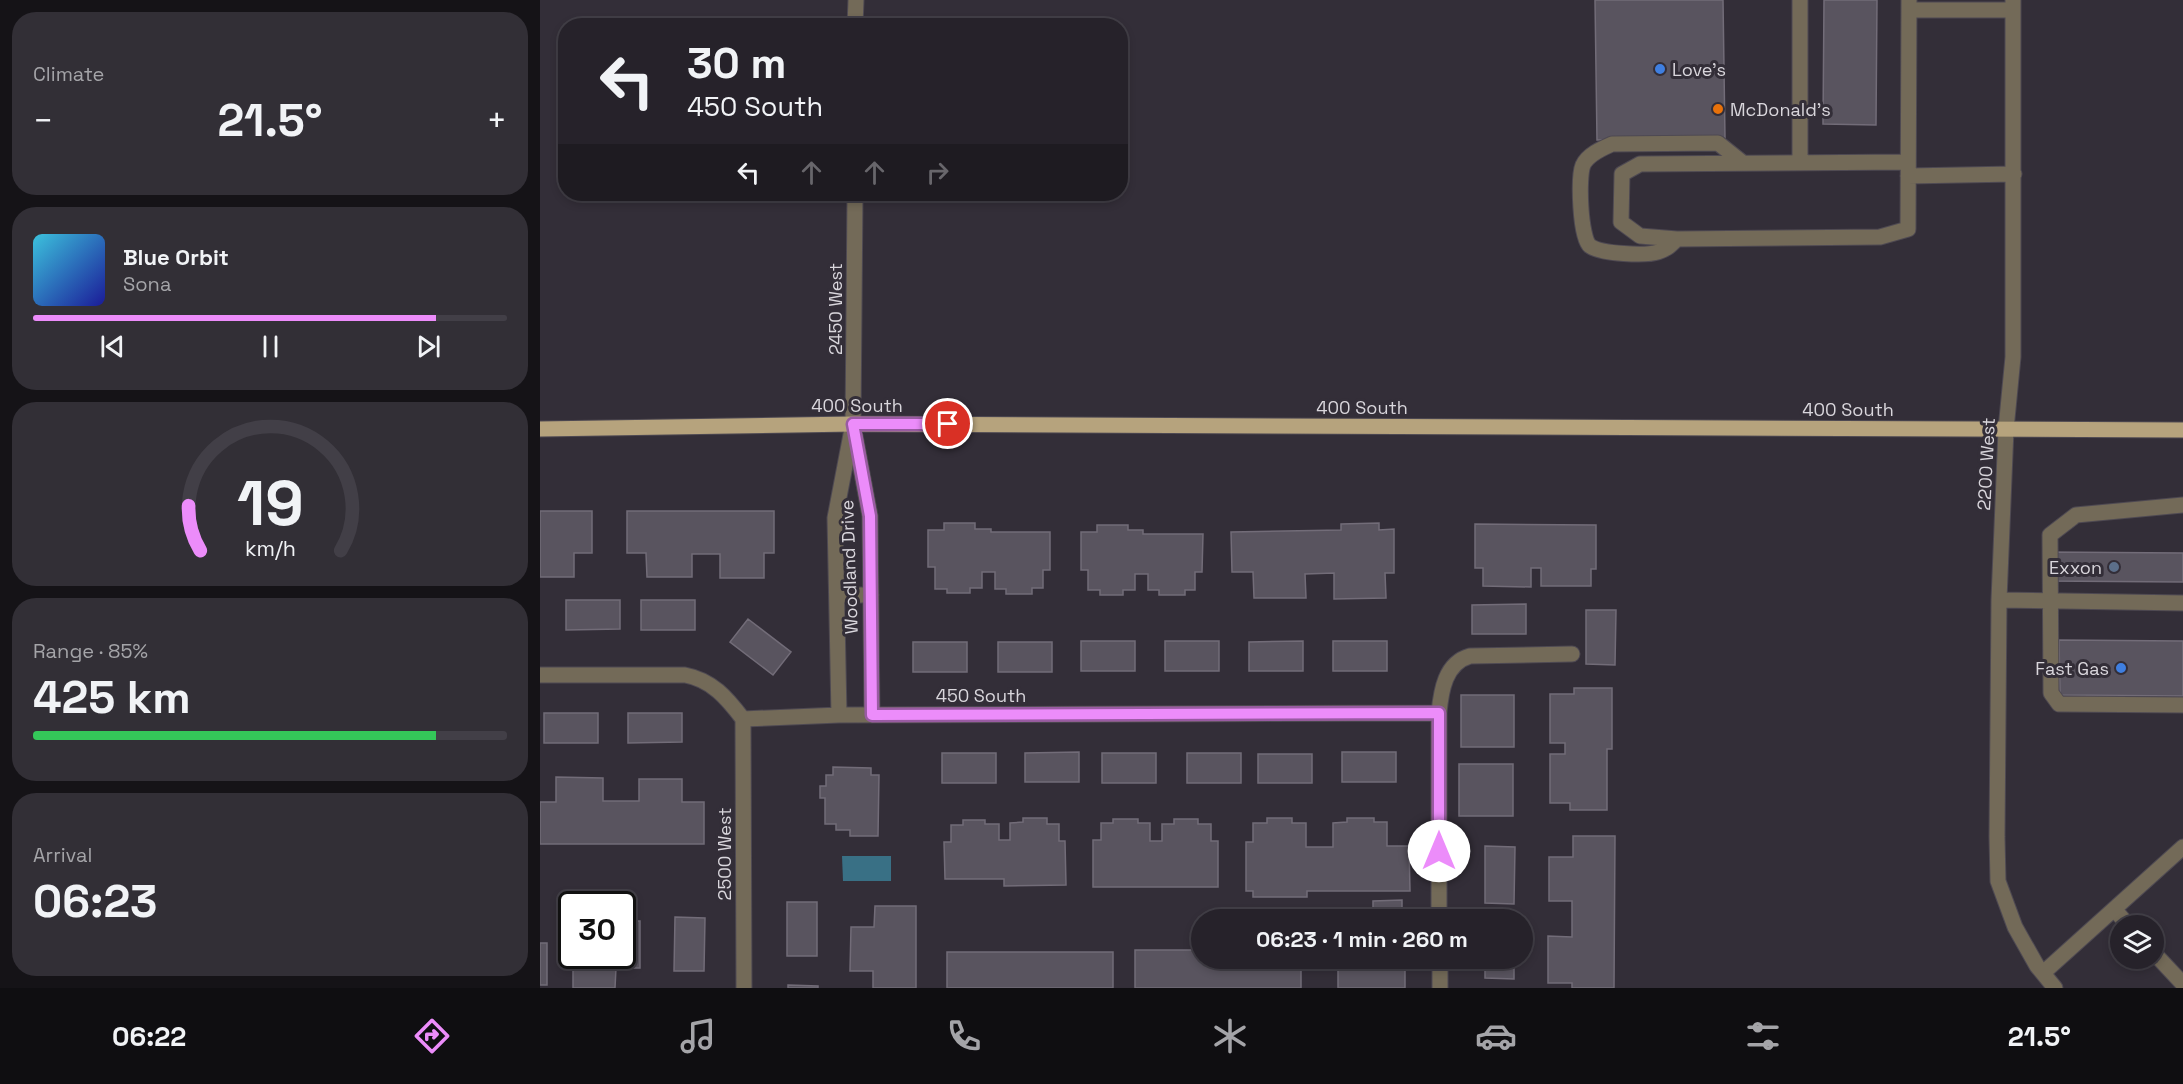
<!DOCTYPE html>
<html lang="en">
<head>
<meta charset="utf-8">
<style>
	:root { --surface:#26222a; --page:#322f36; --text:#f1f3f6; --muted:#a4a4a8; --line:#423f47; --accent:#ec8cfa }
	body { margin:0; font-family:"Space Grotesk",sans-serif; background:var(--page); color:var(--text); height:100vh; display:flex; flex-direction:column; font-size:22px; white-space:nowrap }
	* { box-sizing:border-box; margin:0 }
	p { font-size:20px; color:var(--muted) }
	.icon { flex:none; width:33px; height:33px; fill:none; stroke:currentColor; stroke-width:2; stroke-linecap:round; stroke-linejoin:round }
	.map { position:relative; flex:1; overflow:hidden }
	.sheet { display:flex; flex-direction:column; gap:12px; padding:12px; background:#151317; width:540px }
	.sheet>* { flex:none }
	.guide { position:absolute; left:18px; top:18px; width:570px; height:183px; border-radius:24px; box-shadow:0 3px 9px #0003,0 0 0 2px var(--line); background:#26222a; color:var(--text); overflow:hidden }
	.tools { position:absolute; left:1570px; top:915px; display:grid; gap:12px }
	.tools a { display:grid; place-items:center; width:54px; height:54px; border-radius:50%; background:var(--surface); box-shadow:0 3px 9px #0003,0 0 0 2px var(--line); font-size:30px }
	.speed { position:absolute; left:18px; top:891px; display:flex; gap:12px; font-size:30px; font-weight:700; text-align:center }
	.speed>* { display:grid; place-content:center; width:78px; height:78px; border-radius:50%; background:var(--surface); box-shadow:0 3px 9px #0003,0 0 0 2px var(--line); line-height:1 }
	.speed .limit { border:3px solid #111; border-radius:9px; background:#fff; color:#111 }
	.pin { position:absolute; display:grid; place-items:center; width:51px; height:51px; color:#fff; margin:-26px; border:3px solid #fff; border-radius:50%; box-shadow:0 2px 6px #0007 }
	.me { position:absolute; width:66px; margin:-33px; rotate:0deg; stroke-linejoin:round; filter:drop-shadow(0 0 4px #0008) }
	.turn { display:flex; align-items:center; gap:21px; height:126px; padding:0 30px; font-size:27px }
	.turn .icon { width:78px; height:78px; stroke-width:2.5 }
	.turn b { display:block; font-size:42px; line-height:51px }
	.lanes { display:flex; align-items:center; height:57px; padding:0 30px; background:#0003; justify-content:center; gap:30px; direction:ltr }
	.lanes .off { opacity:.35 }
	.big { font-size:45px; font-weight:700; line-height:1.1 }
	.sheet .card { flex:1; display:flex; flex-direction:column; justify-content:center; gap:9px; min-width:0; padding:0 21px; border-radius:24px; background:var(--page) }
	.sheet .dial { align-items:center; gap:0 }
	.dial svg { height:156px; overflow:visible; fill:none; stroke:var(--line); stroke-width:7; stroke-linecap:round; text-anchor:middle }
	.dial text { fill:var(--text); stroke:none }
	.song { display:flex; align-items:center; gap:18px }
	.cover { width:72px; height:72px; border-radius:9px; background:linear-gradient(135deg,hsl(190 70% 55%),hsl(240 70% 35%)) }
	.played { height:6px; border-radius:3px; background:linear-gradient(90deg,var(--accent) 85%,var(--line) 85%) }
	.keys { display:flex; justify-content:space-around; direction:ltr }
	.heat { display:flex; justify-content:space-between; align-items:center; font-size:33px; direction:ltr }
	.charge { height:9px; border-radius:4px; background:linear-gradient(90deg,#34c759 85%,var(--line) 0) }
	.trip { position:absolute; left:651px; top:909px; width:342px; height:60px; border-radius:30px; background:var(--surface); box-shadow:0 3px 9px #0003,0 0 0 2px var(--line); font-weight:700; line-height:60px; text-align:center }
	.tab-bar { display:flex; height:96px; justify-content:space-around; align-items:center; background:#0f0e11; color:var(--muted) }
	.tab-bar .icon { width:42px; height:42px }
	.tab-bar .selected { color:var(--accent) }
	.tab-bar b { font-size:27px; color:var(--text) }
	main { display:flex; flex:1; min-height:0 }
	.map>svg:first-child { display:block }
	.water { fill:#397085 }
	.building { fill:#59545f; stroke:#726c78; stroke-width:1.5 }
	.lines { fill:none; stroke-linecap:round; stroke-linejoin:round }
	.minor-casing { stroke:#4e4952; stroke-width:17 }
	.major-casing { stroke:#4e4952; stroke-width:17 }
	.minor { stroke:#736a58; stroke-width:15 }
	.major { stroke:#b6a37d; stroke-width:15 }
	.route-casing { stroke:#995ba2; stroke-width:15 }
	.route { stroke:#ec8cfa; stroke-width:10 }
	.shop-dot { fill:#3f7fe0; stroke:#332e38; stroke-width:2 }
	.food-dot { fill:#e8710a; stroke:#332e38; stroke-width:2 }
	.service-dot { fill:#5c6f8a; stroke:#332e38; stroke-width:2 }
	.labels { text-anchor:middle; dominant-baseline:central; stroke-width:6; stroke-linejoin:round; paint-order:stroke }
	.poi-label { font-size:18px; fill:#d9d6dc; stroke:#332e38; text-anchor:start }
	.street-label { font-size:18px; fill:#d9d6dc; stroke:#332e38 }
</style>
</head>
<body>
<main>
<section class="sheet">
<div class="card"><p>Climate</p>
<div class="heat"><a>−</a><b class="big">21.5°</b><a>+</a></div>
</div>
<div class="card">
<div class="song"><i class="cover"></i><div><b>Blue Orbit</b><p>Sona</p></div></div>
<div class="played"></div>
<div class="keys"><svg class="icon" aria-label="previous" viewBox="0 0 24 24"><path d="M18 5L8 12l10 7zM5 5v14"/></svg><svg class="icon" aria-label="pause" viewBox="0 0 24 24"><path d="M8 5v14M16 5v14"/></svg><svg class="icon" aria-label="next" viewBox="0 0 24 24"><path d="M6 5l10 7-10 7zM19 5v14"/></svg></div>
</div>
<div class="card dial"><svg viewBox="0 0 100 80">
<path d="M14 69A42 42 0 1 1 86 69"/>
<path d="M14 69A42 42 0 0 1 8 46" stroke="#ec8cfa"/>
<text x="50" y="56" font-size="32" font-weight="700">19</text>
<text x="50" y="72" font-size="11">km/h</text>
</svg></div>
<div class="card"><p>Range · 85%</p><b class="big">425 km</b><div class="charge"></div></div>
<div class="card"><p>Arrival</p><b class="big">06:23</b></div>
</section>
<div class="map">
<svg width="1643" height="988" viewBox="0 0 1643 988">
	<rect width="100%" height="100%" fill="#332e38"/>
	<path class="water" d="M302,856h49v25h-48z"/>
	<path class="building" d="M1055,0h128l2,138 -128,2z
		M1284,0h53l-1,125 -53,-1z
		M0,511h52v42h-18v24h-34z
		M87,511h147v42h-10v25h-44v-24h-28v23h-45l-1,-24h-19z
		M404,523h31v6h16v3h59v38h-7v18h-11v6h-26v-5h-11v-17h-13v16h-12v5h-23v-4h-12v-22h-7v-37h16z
		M839,523v7l15,-1v44h-9l1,25 -52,1v-26l-29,1 1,24h-52l-1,-26h-21l-1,-40 110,-2v-6z
		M935,524l121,1v44h-5v17h-50v-18h-10v19l-48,-1v-18h-8z
		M557,525h31v5h15v4h60l-1,38h-7v18h-10v5h-26v-5h-11v-16h-13v16h-12v5h-23v-5h-12v-20h-7v-38h16z
		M1505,552l138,1v29l-138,-1z
		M26,600h54v29l-54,1z
		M101,600h54v30h-54z
		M986,604v30h-54v-29z
		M1046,610h30l-1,55 -29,-1z
		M208,619l43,33 -18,23 -43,-33z
		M1519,640l124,1v55l-123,-1z
		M541,641h54v30h-54z
		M625,641h54v30h-54z
		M763,641v30h-54v-29z
		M793,641h54v30h-54z
		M373,642h54v30h-54z
		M458,642h54v30h-54z
		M1034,688h38v61h-5v61h-37v-7h-20v-49h15v-11h-15v-49h24z
		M921,695h53v52h-53z
		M4,713h54v30h-54z
		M88,713h54v29l-54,1z
		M539,752v30h-54v-29z
		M802,752h54v30h-54z
		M402,753h54v30h-54z
		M562,753h54v30h-54z
		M647,753h54v30h-54z
		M718,754h54v29h-54z
		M919,764h54v52h-54z
		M293,767l38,1v7h8l-1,61h-28v-6h-14v-6h-11v-26h-5v-12h6v-11h7z
		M16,777l47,1v23h36v-22h43v23h22v42h-164v-42h16z
		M483,818h24v6h12v17h6l1,44 -62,1v-7h-59l-1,-37h7v-17h12v-5h22v4h14v16h11v-17l13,-1z
		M727,818h25v5h14v24h27v-24l14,-1v-4h27v4h13v24h22l1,45h-103v6h-54v-6h-7v-49h7v-19h14z
		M573,819h25v4h12v18h12v-17h12v-5h24v5h13v17h7v46h-125v-47h8v-17h12z
		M1033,836h42l-1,152h-42v-5h-24v-47l24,1v-36h-23v-44h24z
		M945,846l30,1 -1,57 -29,-1z
		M862,900v20h-29v-19z
		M247,902h30v54h-30z
		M33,903h43v1h-43z
		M335,906h41v82h-43v-17h-23l1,-44h23z
		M135,917l30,1 -1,53h-30z
		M82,921h18v47h-24l-1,20h-42v-32h49z
		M0,943h7v42h-7z
		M595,950h67v8h99v30h-166z
		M407,952h166v36h-166z
		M798,958h41v5h26v25h-67z
		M945,958h29v21l-29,-1z
		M248,985l30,1v2h-30z"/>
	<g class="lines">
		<defs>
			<path id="minor" d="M1260,0v162
				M1473,0v357l-7,72 -7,171 -2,237 1,44 17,46 22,39 18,22
				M1369,10h104
				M315,26l1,-26
				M1368,162l-268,2 -18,10 -1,48 19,14 37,3 203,-2 28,-8 1,-229
				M1368,176l106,-2
				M1137,239c-6,6 -10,10 -19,13 -12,4 -57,2 -68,-6 -10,-8 -12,-69 -7,-81 5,-11 20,-17 29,-21l106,-1 25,20
				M315,436l15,80 2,199
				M1643,505l-107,10 -26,20 1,158 8,11 124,1
				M297,595h34
				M1459,600l184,3
				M0,675h145c27,5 42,23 58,44l96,-4 600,-2
				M299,715l-4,-197 18,-94 2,-230
				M203,719l1,269
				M1574,909l15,17
				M899,920v-207c2,-22 6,-50 31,-57l102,-2
				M1614,953l29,31
				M900,958v30
				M1503,973l140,-126"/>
			<path id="major" d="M0,429l313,-5 1330,6"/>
		</defs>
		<use href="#minor" class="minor-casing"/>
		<use href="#major" class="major-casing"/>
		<use href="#minor" class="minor"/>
		<use href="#major" class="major"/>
	</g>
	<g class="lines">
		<defs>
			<path id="route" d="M408,424h-95l17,92 2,199 567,-2v138"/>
		</defs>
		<use href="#route" class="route-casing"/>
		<use href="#route" class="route"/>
	</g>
	<g class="shop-dot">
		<circle cx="1120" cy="69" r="6"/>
		<circle cx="1581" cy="668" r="6"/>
	</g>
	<circle class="food-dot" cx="1178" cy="109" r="6"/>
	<circle class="service-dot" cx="1574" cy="567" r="6"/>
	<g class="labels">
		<g class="poi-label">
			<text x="1132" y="69">Love's</text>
			<text x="1190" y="109">McDonald's</text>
			<text x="1562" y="567" text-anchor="end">Exxon</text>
			<text x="1569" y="668" text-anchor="end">Fast Gas</text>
		</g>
		<g class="street-label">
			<text transform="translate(295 309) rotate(-90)">2450 West</text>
			<text x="317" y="405">400 South</text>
			<text x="822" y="407">400 South</text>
			<text x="1308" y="409">400 South</text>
			<text transform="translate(1446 464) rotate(-87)">2200 West</text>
			<text transform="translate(309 567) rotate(-92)">Woodland Drive</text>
			<text x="441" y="695">450 South</text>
			<text transform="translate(184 854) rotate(-90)">2500 West</text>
		</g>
	</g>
</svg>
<div class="tools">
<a><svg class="icon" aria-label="layers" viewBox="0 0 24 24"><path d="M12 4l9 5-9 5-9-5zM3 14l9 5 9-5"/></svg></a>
</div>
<div class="speed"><div class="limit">30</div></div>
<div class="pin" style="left:408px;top:424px;background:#d93025"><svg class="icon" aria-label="arrive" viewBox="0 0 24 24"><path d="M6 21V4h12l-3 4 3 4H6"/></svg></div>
<svg class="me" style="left:899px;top:851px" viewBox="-20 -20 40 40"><circle r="19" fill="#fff"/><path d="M0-13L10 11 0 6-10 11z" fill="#ec8cfa"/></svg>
<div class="trip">06:23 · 1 min · 260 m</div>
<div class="guide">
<div class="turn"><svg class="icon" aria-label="left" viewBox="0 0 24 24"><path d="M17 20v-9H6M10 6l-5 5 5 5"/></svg><div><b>30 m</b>450 South</div></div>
<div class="lanes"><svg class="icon" aria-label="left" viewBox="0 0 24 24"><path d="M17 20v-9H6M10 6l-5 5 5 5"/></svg><svg class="icon off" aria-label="ahead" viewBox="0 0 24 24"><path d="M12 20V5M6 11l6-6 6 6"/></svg><svg class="icon off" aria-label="ahead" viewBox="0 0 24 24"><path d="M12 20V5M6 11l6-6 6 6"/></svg><svg class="icon off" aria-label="right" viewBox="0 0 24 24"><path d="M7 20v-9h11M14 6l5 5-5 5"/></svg></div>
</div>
</div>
</main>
<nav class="tab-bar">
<b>06:22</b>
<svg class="icon selected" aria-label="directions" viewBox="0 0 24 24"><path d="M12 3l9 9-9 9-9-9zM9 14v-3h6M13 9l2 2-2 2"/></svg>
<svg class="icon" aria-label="music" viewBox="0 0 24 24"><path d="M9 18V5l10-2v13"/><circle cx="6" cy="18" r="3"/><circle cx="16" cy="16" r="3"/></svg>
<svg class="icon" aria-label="phone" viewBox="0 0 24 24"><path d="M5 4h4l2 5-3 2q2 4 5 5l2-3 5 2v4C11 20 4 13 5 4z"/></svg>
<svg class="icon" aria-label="climate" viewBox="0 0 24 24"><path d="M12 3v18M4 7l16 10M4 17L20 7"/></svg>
<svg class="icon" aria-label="car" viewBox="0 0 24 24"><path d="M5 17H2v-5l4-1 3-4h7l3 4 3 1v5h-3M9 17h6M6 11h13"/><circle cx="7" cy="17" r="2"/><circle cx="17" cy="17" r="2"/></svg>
<svg class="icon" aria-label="filters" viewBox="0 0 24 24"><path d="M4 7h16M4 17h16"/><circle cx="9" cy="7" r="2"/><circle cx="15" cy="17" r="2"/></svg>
<b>21.5°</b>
</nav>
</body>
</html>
